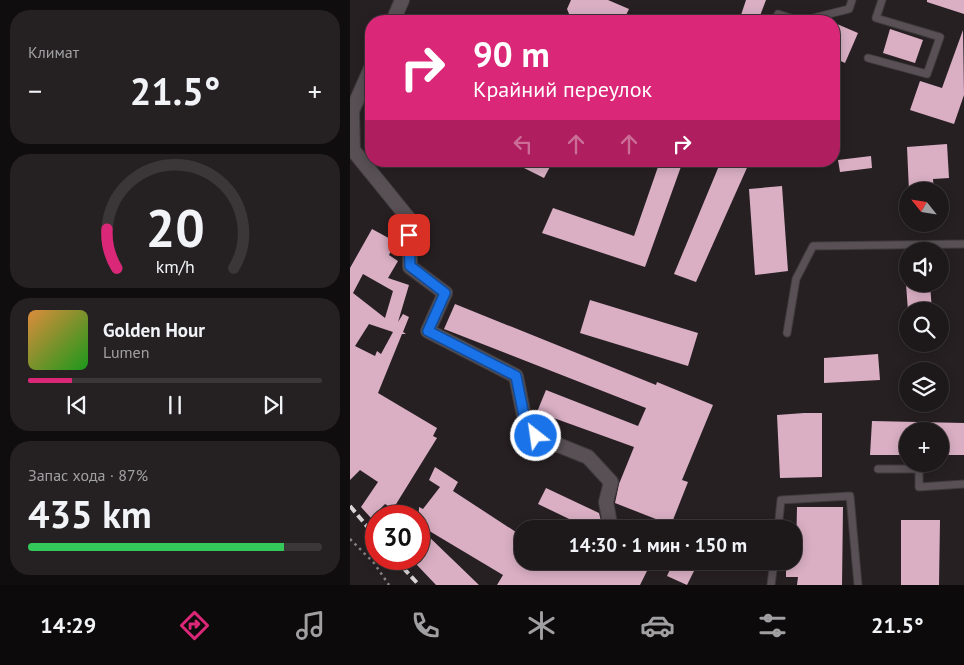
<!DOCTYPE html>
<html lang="ru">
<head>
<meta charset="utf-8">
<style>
	:root { --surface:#1d181a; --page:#252123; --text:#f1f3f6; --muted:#a0a0a2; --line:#3b3739; --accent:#db2777 }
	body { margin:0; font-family:"PT Sans",sans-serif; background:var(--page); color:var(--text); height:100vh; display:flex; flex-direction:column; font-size:19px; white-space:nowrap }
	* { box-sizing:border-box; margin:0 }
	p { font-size:16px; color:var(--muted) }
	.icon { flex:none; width:28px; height:28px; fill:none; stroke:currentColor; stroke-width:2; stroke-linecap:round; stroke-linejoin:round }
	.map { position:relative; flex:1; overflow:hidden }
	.panel { display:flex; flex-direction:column; gap:10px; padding:10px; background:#100d0e; width:350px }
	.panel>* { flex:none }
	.top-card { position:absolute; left:15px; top:15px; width:475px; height:152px; border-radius:20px; box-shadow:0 2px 12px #0003,0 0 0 1px var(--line); background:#db2777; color:#fff; overflow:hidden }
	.needle { width:32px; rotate:300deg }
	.fabs { position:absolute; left:549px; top:182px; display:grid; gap:10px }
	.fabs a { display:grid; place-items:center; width:50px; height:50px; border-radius:50%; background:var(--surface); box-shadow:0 2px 12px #0003,0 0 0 1px var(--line); font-size:25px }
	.speed { position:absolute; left:15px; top:505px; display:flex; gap:10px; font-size:25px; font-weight:700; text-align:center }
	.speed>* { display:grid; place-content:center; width:65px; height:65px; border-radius:50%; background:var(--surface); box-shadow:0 2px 12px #0003,0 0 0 1px var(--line); line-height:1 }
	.speed .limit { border:8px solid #d22; background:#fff; color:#111 }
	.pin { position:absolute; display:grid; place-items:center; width:42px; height:42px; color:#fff; margin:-21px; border-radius:10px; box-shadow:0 2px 8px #0006 }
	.me { position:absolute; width:55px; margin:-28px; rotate:330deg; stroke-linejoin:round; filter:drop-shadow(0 0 4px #0008) }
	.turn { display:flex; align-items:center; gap:18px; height:105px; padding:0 25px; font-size:22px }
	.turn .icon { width:65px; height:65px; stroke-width:2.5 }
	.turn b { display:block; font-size:35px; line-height:42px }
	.lanes { display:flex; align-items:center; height:48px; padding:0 25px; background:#0003; justify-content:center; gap:25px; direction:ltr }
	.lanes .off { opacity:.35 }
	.big { font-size:38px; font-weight:800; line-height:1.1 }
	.panel .card { flex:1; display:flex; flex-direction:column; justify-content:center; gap:8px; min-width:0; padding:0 18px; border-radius:20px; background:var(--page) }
	.panel .dial { align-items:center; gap:0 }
	.dial svg { height:130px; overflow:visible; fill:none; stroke:var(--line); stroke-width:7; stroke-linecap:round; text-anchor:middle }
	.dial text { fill:var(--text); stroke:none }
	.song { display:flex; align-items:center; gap:15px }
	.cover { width:60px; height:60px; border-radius:8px; background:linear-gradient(135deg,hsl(30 70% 55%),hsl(120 70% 35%)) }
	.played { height:5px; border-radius:2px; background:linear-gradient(90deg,var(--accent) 15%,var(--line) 15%) }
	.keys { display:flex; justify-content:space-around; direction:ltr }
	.heat { display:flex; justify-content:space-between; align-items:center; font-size:28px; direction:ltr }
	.charge { height:8px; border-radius:4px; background:linear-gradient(90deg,#34c759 87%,var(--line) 0) }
	.trip { position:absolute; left:164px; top:520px; width:288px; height:50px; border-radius:20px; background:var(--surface); box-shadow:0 2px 12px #0003,0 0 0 1px var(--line); font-weight:800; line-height:50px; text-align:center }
	.tab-bar { display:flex; height:80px; justify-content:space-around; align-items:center; background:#0c0a0a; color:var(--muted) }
	.tab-bar .icon { width:35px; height:35px }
	.tab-bar .current { color:var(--accent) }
	.tab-bar b { font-size:22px; color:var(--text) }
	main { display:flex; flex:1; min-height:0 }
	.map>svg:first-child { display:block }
	.building { fill:#daafc4; fill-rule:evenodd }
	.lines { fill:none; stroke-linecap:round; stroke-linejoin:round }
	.service-casing { stroke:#403b3d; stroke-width:9 }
	.minor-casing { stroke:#403b3d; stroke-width:16 }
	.path { stroke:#8a8486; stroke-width:2.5; stroke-dasharray:2.5 4; stroke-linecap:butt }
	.service { stroke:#585054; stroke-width:7 }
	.minor { stroke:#585054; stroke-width:14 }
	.rail { stroke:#dad5d7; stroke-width:4; stroke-dasharray:8 4; stroke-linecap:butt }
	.route-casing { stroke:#114b97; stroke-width:12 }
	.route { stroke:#1a73e8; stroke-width:9 }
</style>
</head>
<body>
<main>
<section class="panel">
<div class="card"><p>Климат</p>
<div class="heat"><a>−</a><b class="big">21.5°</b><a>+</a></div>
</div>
<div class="card dial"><svg viewBox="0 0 100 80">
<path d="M14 69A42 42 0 1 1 86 69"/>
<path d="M14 69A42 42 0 0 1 8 45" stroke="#db2777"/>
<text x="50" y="56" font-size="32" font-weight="700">20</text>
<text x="50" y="72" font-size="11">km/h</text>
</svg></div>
<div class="card">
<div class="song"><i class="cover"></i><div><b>Golden Hour</b><p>Lumen</p></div></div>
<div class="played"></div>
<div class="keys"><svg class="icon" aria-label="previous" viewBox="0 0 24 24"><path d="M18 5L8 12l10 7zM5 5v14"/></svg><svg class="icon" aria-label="pause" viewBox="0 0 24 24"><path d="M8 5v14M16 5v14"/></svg><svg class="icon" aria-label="next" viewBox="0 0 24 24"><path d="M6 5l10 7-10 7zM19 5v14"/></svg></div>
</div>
<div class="card"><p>Запас хода · 87%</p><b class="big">435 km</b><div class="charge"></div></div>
</section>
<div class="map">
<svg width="614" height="585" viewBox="0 0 614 585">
	<rect width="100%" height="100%" fill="#272023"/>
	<path class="building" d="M221,0h37l21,9 -6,12h-51l-5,-12z
		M396,0h20l-8,21h-19z
		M577,0h37v14l-37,-12z
		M487,24l21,9 -13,30 -11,-5v-26z
		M540,29l33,11 -8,23 -32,-10z
		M613,30l1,65 -10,29 -44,-14 10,-29 22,7z
		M597,144l2,34 -16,1 1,12h-25l-2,-44z
		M521,156l1,12 -32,4 -2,-12z
		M160,161h43l-9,17z
		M310,161h23l-38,106 -103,-34 11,-25 81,28z
		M371,161h29l-54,121 -22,-8z
		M432,186l6,85 -33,4 -6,-86z
		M22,229l24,13 -7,13 9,6 -10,17 21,7 -11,37 5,-8 6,3 -6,15 3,2h-4l-24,59 59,35 -4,8 4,2 -44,71 -8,-5 -14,14 -10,-11 17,-25 -18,-12 -10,10v-212zM13,274l30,17 -8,27 -32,-25zM19,324l24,8 -12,22 -4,-3 -2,5 -20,-10z
		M556,284h24l2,27h-24z
		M240,300l108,33 -10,33 -108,-33z
		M105,304l201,81 1,-3 56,23 -31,75 6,2 -17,43 -56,-22 4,-19 15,-37 -97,-35 9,-22 92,36 8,-18 -202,-79z
		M528,354l2,26 -56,3v-25z
		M454,413h18v64l-42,1 -3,-63z
		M522,421l92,2v32h-24v-24h-32v24h-38z
		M85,467l23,15 -5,9 69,45v25h120l8,4 -10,20h-143l6,-10 -77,-46 -2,3 55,53h-43l-19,-20 2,-58 4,2 17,-22 -11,-7z
		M196,488l53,25 2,8 -4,8h-7l-52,-25z
		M447,507h46l-1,78h-45l1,-8h-12v-16h6v-10h4z
		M551,520h39l-1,65h-38z
		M324,561h25l-12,24 -20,-9z"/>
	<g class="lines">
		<defs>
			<path id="service" d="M425,21l3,-7 22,7
				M451,21l48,-12 3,-9
				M518,58l59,16 13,-37 -64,-19 6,-18
				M437,333l9,-54 17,-33 151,-2
				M528,469h41v18l45,-3
				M428,529l3,-29 69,-4 8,89
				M421,585l3,-24"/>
			<path id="minor" d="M43,21l9,-21
				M21,68l-19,43 1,39 56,69 1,48 35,26 -17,38 88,45 8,40 12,20 52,21 23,25 -5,20 5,27"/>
		</defs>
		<use href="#service" class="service-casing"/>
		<use href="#minor" class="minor-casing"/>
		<path class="path" d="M0,539l24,24 15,22"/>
		<use href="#service" class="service"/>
		<use href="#minor" class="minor"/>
		<path class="rail" d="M0,506l26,31
			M45,559l24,26"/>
	</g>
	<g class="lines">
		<defs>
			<path id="route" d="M59,235l1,31 35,27 -17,38 88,45 8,40 12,20"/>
		</defs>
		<use href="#route" class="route-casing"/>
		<use href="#route" class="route"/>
	</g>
</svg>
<div class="fabs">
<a><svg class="needle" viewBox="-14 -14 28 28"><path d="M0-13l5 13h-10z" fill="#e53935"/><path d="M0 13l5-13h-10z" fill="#a0a0a2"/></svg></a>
<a><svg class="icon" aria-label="sound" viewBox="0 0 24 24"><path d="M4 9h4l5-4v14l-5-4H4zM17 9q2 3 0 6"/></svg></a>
<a><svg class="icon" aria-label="search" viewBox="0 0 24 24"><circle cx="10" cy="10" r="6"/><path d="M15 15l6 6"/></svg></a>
<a><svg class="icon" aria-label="layers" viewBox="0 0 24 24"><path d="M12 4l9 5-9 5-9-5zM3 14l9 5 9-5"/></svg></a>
<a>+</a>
</div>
<div class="speed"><div class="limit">30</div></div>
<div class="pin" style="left:59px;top:235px;background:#d93025"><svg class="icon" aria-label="arrive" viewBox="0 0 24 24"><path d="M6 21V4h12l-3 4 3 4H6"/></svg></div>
<svg class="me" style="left:186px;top:436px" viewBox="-20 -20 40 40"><circle r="17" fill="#1a73e8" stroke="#fff" stroke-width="3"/><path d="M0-11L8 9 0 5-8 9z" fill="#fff"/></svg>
<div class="trip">14:30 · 1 мин · 150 m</div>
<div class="top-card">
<div class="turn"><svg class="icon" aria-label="right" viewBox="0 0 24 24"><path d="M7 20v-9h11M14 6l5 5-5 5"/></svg><div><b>90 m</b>Крайний переулок</div></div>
<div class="lanes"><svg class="icon off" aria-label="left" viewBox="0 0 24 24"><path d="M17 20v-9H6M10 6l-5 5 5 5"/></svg><svg class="icon off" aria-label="ahead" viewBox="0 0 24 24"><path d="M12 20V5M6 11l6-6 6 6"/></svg><svg class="icon off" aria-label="ahead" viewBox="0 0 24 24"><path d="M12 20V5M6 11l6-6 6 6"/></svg><svg class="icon" aria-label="right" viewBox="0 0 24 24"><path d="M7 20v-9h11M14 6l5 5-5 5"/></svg></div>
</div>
</div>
</main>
<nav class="tab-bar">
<b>14:29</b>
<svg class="icon current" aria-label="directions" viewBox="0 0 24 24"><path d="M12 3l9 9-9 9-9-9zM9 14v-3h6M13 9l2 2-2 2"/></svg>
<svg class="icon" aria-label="music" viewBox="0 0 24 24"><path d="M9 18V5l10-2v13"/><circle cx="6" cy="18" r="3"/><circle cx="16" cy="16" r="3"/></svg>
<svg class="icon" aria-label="phone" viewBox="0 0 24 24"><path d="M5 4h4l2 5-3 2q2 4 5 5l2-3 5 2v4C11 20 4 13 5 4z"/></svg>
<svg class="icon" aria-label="climate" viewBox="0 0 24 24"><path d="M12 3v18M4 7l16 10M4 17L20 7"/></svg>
<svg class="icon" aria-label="car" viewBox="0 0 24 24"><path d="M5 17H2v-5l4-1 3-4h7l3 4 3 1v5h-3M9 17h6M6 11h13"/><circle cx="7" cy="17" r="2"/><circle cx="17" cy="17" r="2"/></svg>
<svg class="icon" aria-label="filters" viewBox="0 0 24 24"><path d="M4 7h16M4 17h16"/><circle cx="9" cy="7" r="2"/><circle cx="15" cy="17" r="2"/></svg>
<b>21.5°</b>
</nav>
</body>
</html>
